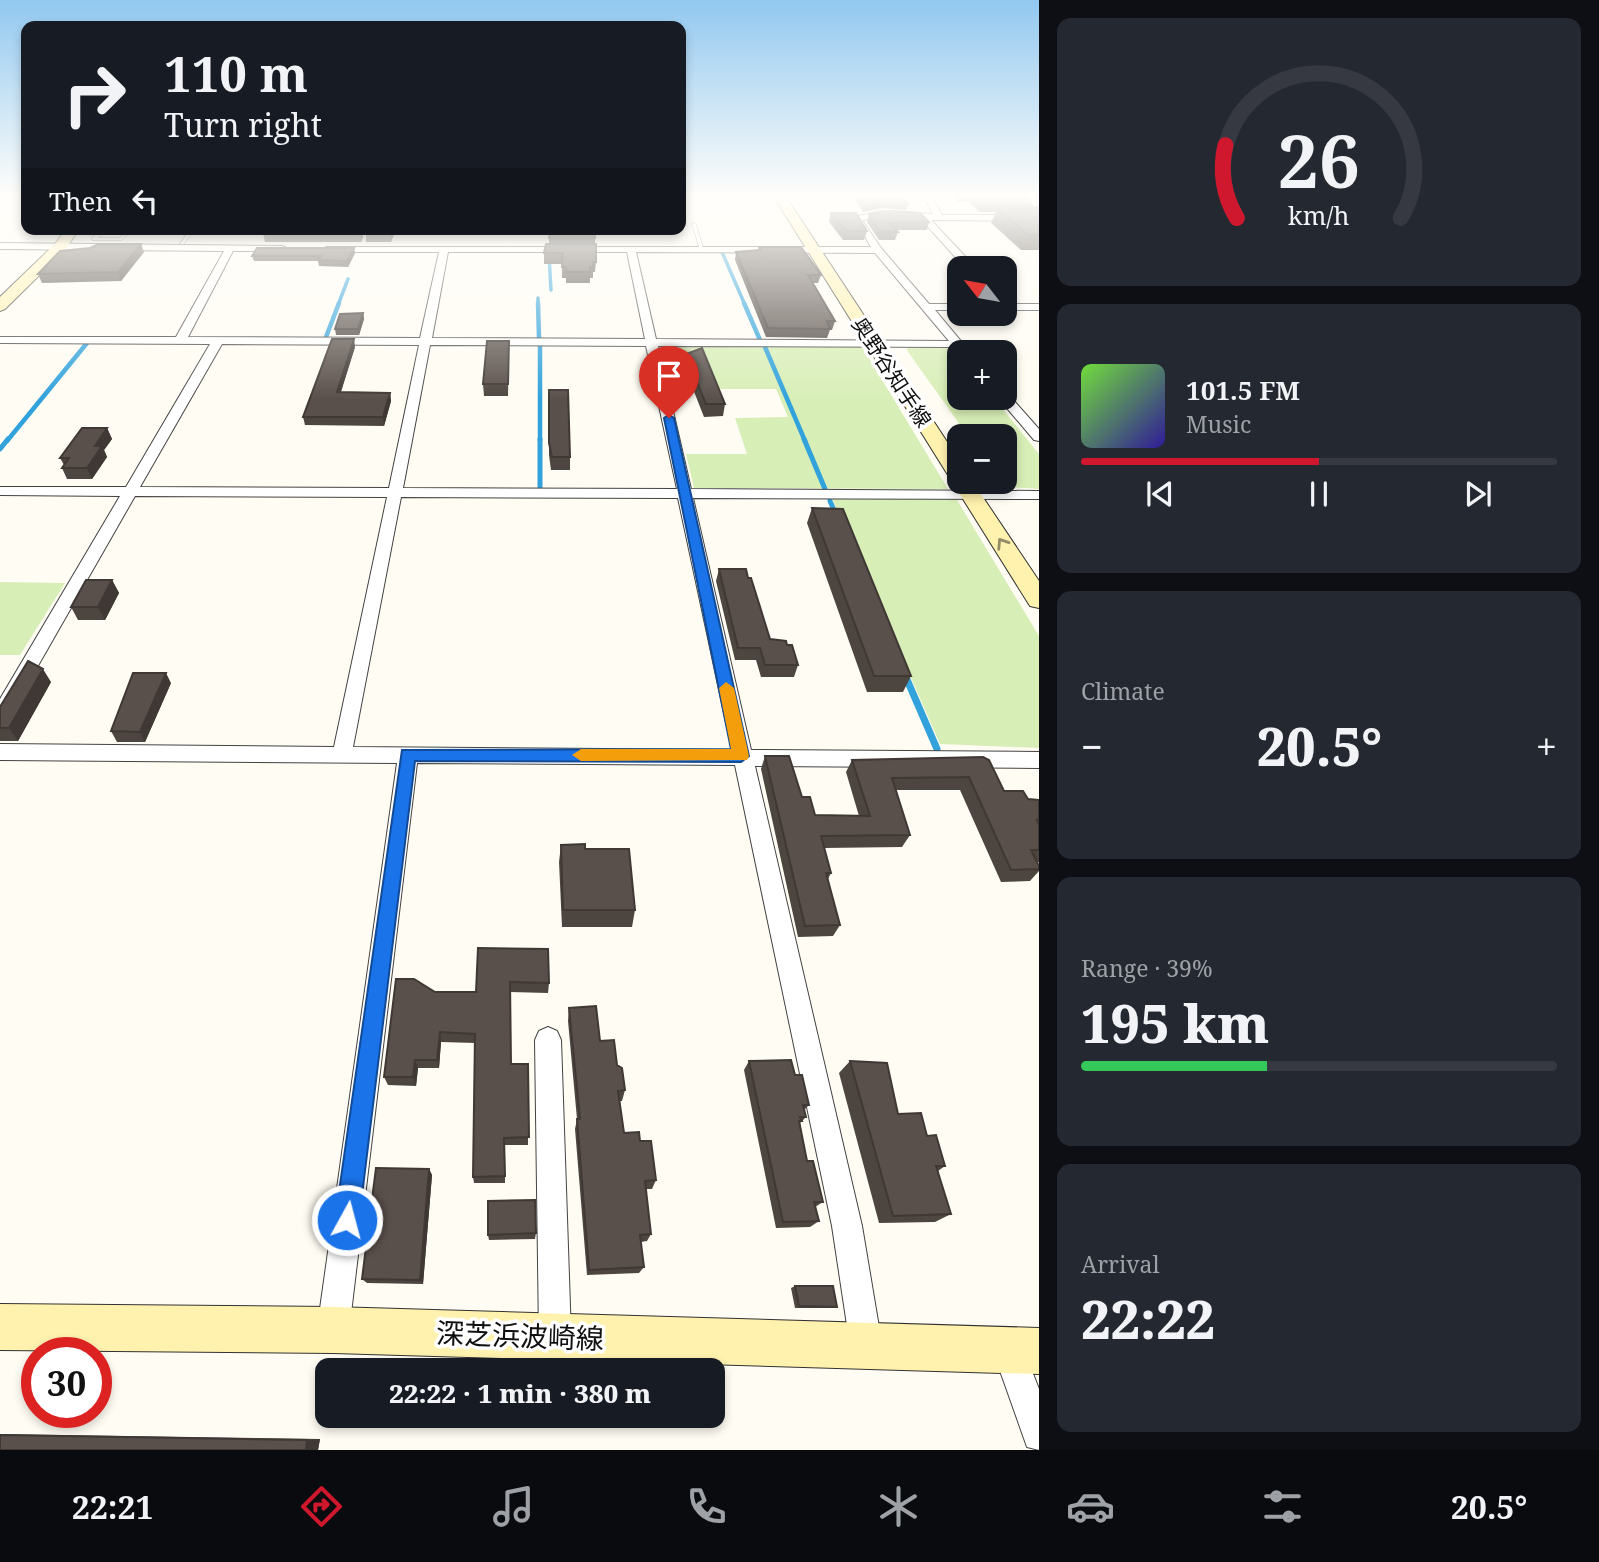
<!DOCTYPE html>
<html lang="en">
<head>
<meta charset="utf-8">
<style>
	:root { --surface:#171b24; --page:#242831; --text:#f1f3f6; --muted:#9ea1a6; --line:#363941; --accent:#cf182d }
	body { margin:0; font-family:"Noto Serif","Noto Sans JP",serif; background:var(--page); color:var(--text); height:100vh; display:flex; flex-direction:column; font-size:26px; white-space:nowrap }
	* { box-sizing:border-box; margin:0 }
	p { font-size:23px; color:var(--muted) }
	.icon { flex:none; width:38px; height:38px; fill:none; stroke:currentColor; stroke-width:2; stroke-linecap:round; stroke-linejoin:round }
	.map { position:relative; flex:1; overflow:hidden }
	.panel { display:flex; flex-direction:column; gap:18px; padding:18px; background:#0d0f14; width:560px }
	.panel>* { flex:none }
	.top-card { position:absolute; left:21px; top:21px; width:665px; height:214px; border-radius:14px; box-shadow:0 4px 10px #0003; background:#171b24; color:var(--text); overflow:hidden }
	.needle { width:46px; rotate:301deg }
	.controls { position:absolute; left:947px; top:256px; display:grid; gap:14px }
	.controls a { display:grid; place-items:center; width:70px; height:70px; border-radius:14px; background:var(--surface); box-shadow:0 4px 10px #0003; font-size:35px }
	.speed { position:absolute; left:21px; top:1337px; display:flex; gap:14px; font-size:35px; font-weight:700; text-align:center }
	.speed>* { display:grid; place-content:center; width:91px; height:91px; border-radius:50%; background:var(--surface); box-shadow:0 4px 10px #0003; line-height:1 }
	.speed .limit { border:10px solid #d22; background:#fff; color:#111 }
	.pin { position:absolute; display:grid; place-items:center; width:60px; height:60px; color:#fff; margin:-72px -30px; border-radius:50% 50% 50% 0; rotate:-45deg; box-shadow:0 0 7px #0007 }
	.pin .icon { rotate:45deg }
	.me { position:absolute; width:77px; margin:-38px; rotate:7deg; stroke-linejoin:round; filter:drop-shadow(0 0 5px #0008) }
	.turn { display:flex; align-items:center; gap:24px; height:147px; padding:0 28px; font-size:32px }
	.turn .icon { width:91px; height:91px; stroke-width:2.5 }
	.turn b { display:block; font-size:49px; line-height:60px }
	.then { display:flex; align-items:center; height:66px; padding:0 28px; background:#0003; gap:14px; font-size:26px }
	.big { font-size:52px; font-weight:800; line-height:1.1 }
	.panel .card { flex:1; display:flex; flex-direction:column; justify-content:center; gap:10px; min-width:0; padding:0 24px; border-radius:14px; background:var(--page) }
	.panel .dial { align-items:center; gap:0 }
	.dial svg { height:182px; overflow:visible; fill:none; stroke:var(--line); stroke-width:7; stroke-linecap:round; text-anchor:middle }
	.dial text { fill:var(--text); stroke:none }
	.song { display:flex; align-items:center; gap:21px }
	.cover { width:84px; height:84px; border-radius:10px; background:linear-gradient(135deg,hsl(100 70% 55%),hsl(250 70% 35%)) }
	.played { height:7px; border-radius:4px; background:linear-gradient(90deg,var(--accent) 50%,var(--line) 50%) }
	.keys { display:flex; justify-content:space-around; direction:ltr }
	.heat { display:flex; justify-content:space-between; align-items:center; font-size:38px; direction:ltr }
	.charge { height:10px; border-radius:5px; background:linear-gradient(90deg,#34c759 39%,var(--line) 0) }
	.trip { position:absolute; left:315px; top:1358px; width:410px; height:70px; border-radius:14px; background:var(--surface); box-shadow:0 4px 10px #0003; font-weight:800; line-height:70px; text-align:center }
	.dock { display:flex; height:112px; justify-content:space-around; align-items:center; background:#090b0e; color:var(--muted) }
	.dock .icon { width:49px; height:49px }
	.dock .selected { color:var(--accent) }
	.dock b { font-size:32px; color:var(--text) }
	main { display:flex; flex:1; min-height:0 }
	.map>svg:first-child { display:block }
	.green { fill:#d8eeb7 }
	.lines { fill:none; stroke-linecap:round; stroke-linejoin:round }
	.stream-far3 { stroke:#31a2db; stroke-width:3.5 }
	.stream-far2 { stroke:#31a2db; stroke-width:4.5 }
	.stream-far1 { stroke:#31a2db; stroke-width:5 }
	.stream { stroke:#31a2db; stroke-width:7 }
	.lane-casing { stroke:#434343; stroke-width:1 }
	.street-casing { stroke:#434343; stroke-width:2 }
	.secondary-casing { stroke:#323232; stroke-width:2 }
	.lane { fill:#fff; fill-rule:evenodd }
	.street { fill:#fff; fill-rule:evenodd }
	.secondary { fill:#fff1ae; fill-rule:evenodd }
	.wall { fill:#4d4540 }
	.shaded-wall { fill:#3f3834 }
	.building { fill:#5a504b; stroke:#3f3834; stroke-width:2 }
	.oneway { stroke:#938c67 }
	.route { fill:#1a73e8; stroke:#114b97; stroke-width:2 }
	.slow { fill:#f59e0b }
	.labels { text-anchor:middle; dominant-baseline:central; stroke-width:7; stroke-linejoin:round; paint-order:stroke }
	.far-street-label { font-size:21px; fill:#101010; stroke:#fff }
	.near-street-label { font-size:28px; fill:#101010; stroke:#fff }
</style>
</head>
<body>
<main>
<div class="map">
<svg width="1039" height="1450" viewBox="0 0 1039 1450">
	<rect width="100%" height="100%" fill="#fffcf3"/>
	<path class="green" d="M661,345h200l87,144 -254,-1 -8,-34h61l-12,-36 53,-1 -12,-28h-104z
		M912,347l41,1 6,8v41h34l46,57v35l-33,-2 -5,-6h3v-45h-36l-62,-87z
		M832,498l125,2 82,136v112l-99,-4z
		M0,582l65,1 -45,72h-20z"/>
	<g class="lines">
		<path class="stream-far3" d="M722,252l23,53
			M549,256l2,34
			M538,298v7
			M338,305l10,-26"/>
		<path class="stream-far2" d="M538,303l1,35
			M744,303l16,37
			M326,337l13,-34
			M540,345v96
			M765,347l40,94
			M7,441l80,-98"/>
		<path class="stream-far1" d="M540,439v48
			M804,439l21,50
			M0,449l8,-10
			M830,501l7,16"/>
		<path class="stream" d="M905,675l32,74"/>
		<defs>
			<path id="lane" d="M694,223l2,1 8,27 -4,-1 -8,-26z
				M102,229h5l-9,9h21l9,-9h5l-11,11h-30v-2z
				M190,229h5l-11,15h-4z"/>
			<path id="street" d="M924,197h8l10,18h94l-12,-18h8l7,10v14l-108,-1 45,48h-11l-44,-49 -31,-3 -28,4 19,28 48,56h30v6h-24l30,36v4h-8l-3,-3 -296,-1 33,143 348,2v8l-346,-1 58,252 288,2v16l-284,-2 107,460 20,119 -5,11 -11,5 -11,-5 -5,-11 -18,-119 -97,-461 -318,-2 -68,567 -5,11 -11,5 -11,-5 -5,-11 80,-567 -397,-3v-16l334,3 53,-250 -252,-1 -128,224 -7,2v-23l120,-203 -120,-1v-8h126l84,-143 -210,-1v-6h176l48,-86 -224,-2v-6l282,3 3,1v4h-52l-45,86 232,1 19,-86h-110l-3,-1v-4h545l-17,-30 27,-6 52,3zM448,252h179l18,87 -213,-1zM636,252l239,1 74,88 -293,-2zM222,344l197,1 -30,143 -249,-1zM430,345l216,1 31,143 -274,-1zM401,497l277,1 54,252 -379,-3z
				M1004,304h35v6h-35z
				M1004,393l4,1 31,35v12l-5,-1 -34,-40 -2,-3h6z
				M548,1027l9,4 4,9 10,296 -5,11 -11,5 -11,-5 -5,-11 -4,-296 4,-9z
				M1009,1335l11,5 19,49v61l-12,-3 -34,-96 5,-11z"/>
			<path id="secondary" d="M774,197h12l173,263v21h13l67,100v27l-9,-2z
				M66,229h13l-14,21 -60,59 -5,2v-14l55,-53z
				M0,1304l333,3 706,21v46l-706,-21 -333,-3z"/>
		</defs>
		<use href="#lane" class="lane-casing"/>
		<use href="#street" class="street-casing"/>
		<use href="#secondary" class="secondary-casing"/>
		<use href="#lane" class="lane"/>
		<use href="#street" class="street"/>
		<use href="#secondary" class="secondary"/>
	</g>
	<path class="wall" d="M853,197h69l-19,1 5,6 -2,6 -25,-2 -18,4z
		M935,197h93l4,9v2l7,-1v43h-18l-30,-27 5,-11h-16l-11,-10h-11l-3,-4z
		M831,213l36,18 -3,9h-21l-14,-18z
		M869,214l60,8 -2,8h-30l1,2 -3,8h-16l-12,-18z
		M265,229h97l1,8 -2,5h-96l-2,-9z
		M366,229h30l-5,13h-25z
		M595,233v10h-46v-5z
		M546,244l50,18 -1,10h-2v6h-3v5h-24v-5h-4v-14h-18v-11z
		M759,247l62,28 -3,8h-5l22,38 -3,9h-2l-3,8 -61,-1 -31,-77 1,-8 22,-2z
		M354,248l1,5 -7,14 -29,-1 -1,-5h-64l-2,-5z
		M144,252l-23,29 -79,2 -4,-9z
		M363,313l1,6 -5,16h-23l-1,-6z
		M509,341l-1,55h-24l-1,-12z
		M355,347l-14,45 49,1 1,8 -7,25 -79,-1 -2,-8z
		M686,354l39,50 -2,12 -19,1 -20,-51z
		M549,390l21,67v13h-19l-2,-15z
		M107,428l5,11 -8,11 3,7 -15,22h-25l-5,-11 2,-3 -4,-7z
		M812,508l99,168 -8,16h-36l-60,-169z
		M719,569l29,9 22,61 17,6 11,20 -4,12h-33l-5,-17h-21l-19,-79z
		M112,580l7,13 -14,27h-27l-7,-13z
		M51,682l-33,59h-18v-34z
		M171,683l-26,59h-28l-6,-11z
		M765,756l37,41 13,18 44,1 -13,-44 6,-12 131,-3 21,34 24,8 11,1v62h-2l2,4v5l-9,10 -29,1 -41,-92h-64l14,45 -8,12 -78,1 7,25 -3,6 12,46 -7,11 -35,1 -37,-168z
		M561,845l24,4 50,61 -3,17h-70l-3,-65z
		M478,948l71,35 -1,10 -38,-1 1,72h17v81h-23v38h-31l-1,-6 2,-134 -34,-1 -2,26h-21l-2,18 -28,-1 -4,-8 51,-85h41z
		M569,1008l31,33 17,24 8,25 -3,11h-2l4,32 16,8 16,39 -4,9h-6l5,45 -4,7 -6,1 3,25 -5,6 -52,2 -12,-146 2,-10 -9,-98z
		M749,1061l46,14 14,30 -5,5 2,7 -6,6 7,38 16,41 -8,5 4,14 -9,6 -34,1 -32,-158z
		M850,1061l48,53 29,22 18,30 -7,5 13,43 -16,8 -56,1 -40,-150z
		M429,1169l3,6 -9,109 -56,-1 -5,-4z
		M536,1233l-1,6 -46,1 -1,-5z
		M795,1286l42,21 -5,1h-37l-4,-20z
		M0,1434l320,5 -2,11h-318z"/>
	<path class="shaded-wall" d="M883,202l-2,6 -18,4 2,-6z
		M361,229h1l1,8 -2,5 -2,-9z
		M391,229h5l-5,13 -1,-10z
		M141,244l3,8 -23,29 -3,-9z
		M354,248l1,5 -7,14 -1,-6z
		M363,313l1,6 -5,16 -1,-6z
		M354,339l1,8 -17,53 -1,-8z
		M390,393l1,8 -7,25 -1,-9z
		M107,428l5,11 -8,11 3,7 -15,22 -5,-11 8,-22z
		M112,580l7,13 -14,27 -7,-13z
		M43,669l8,13 -33,59 -9,-13z
		M166,673l5,10 -26,59 -5,-10z
		M440,1032l1,10 -2,26 -2,-8z
		M415,1060l3,8 -2,18 -3,-9z
		M429,1169l3,6 -9,109 -3,-4z
		M320,1439l-2,11h-12l1,-10z"/>
	<path class="building" d="M858,197h44l6,7 -25,-2 -18,4z
		M972,197h56l4,9h-50z
		M1039,207v28h-11l-31,-27z
		M892,211l28,2 9,9 -39,1 8,9h-17l-12,-18z
		M831,213h25l11,18h-21z
		M265,229h96l-2,4h-96z
		M366,229h25l-1,3h-25z
		M550,233h45v5h-46z
		M99,244h42l-23,28 -80,2 22,-23 30,-3z
		M546,244h50v18h-3v5h-3v5h-24v-5h-4l1,-14h-19z
		M759,247h42l20,28h-13l27,46h-8l3,8 -62,-1 -32,-76 25,-2z
		M257,248h97l-7,13 -29,-1 3,-4h-69z
		M363,313l-5,16h-23l5,-15z
		M332,339h22l-17,53 53,1 -7,24h-80z
		M487,341h22l-1,43h-25z
		M702,348l23,56h-19l-20,-50z
		M549,390h19l2,67h-18l-3,-14z
		M82,428h25l-12,18h7l-15,22h-25l7,-10h-9z
		M812,508l31,1 68,167h-37z
		M719,569h27l2,9h3l19,61 16,2 1,4h5l6,20h-33l-5,-17h-22z
		M86,580h26l-14,27h-27z
		M28,661l15,8 -34,59h-9v-21z
		M133,673h33l-26,59 -29,-1z
		M765,756h24l13,41h8l5,18 55,1 -18,-56 131,-3 6,3 15,31h19l5,8 11,1v20h-2l2,5v25h-8l8,16v3l-28,1 -42,-93 -77,1 18,57 -89,1 10,37h-5l14,52 -35,1z
		M585,844v5h44l6,61h-72l-2,-65z
		M478,948l70,1 1,34 -39,-1 1,82h17l1,73 -25,1 1,38 -32,1 2,-143 -35,-2 -3,28h-22l-2,17h-29l12,-98h18l21,13h41z
		M596,1006l4,35 14,-1 3,25 5,3 3,22 -7,1 6,42 15,-1 1,9h11l5,39 -11,1 6,53 -11,1 4,32 -55,3 -12,-151h3l-11,-111z
		M791,1060l4,15h7l7,30h-6l3,12h-6l2,4h-3l8,40h6l10,41h-9l5,19 -36,1 -34,-161z
		M850,1061l37,2 11,51 23,-1 6,23 9,-1 9,31h-9l15,48 -58,2z
		M376,1168l53,1 -9,111 -58,-1z
		M535,1200l1,33 -48,2v-34z
		M795,1286h38l4,21 -38,-1z
		M469,1416h35v5h-35z
		M0,1435l307,5 -1,10h-306z"/>
	<defs><path id="oneway-chevron" d="M-2-3.5L2.5 0L-2 3.5" fill="none" stroke-width="1.6" stroke-linecap="round" stroke-linejoin="round" transform="scale(1.75)"/></defs>
	<use class="oneway" href="#oneway-chevron" transform="translate(1002 543) rotate(-123)"/>
	<linearGradient id="sky" x2="0" y2="1"><stop stop-color="#92c8f0"/><stop offset="0.49" stop-color="#fffefa"/><stop offset="1" stop-color="#fffefa" stop-opacity="0"/></linearGradient>
	<rect width="1039" height="400" fill="url(#sky)"/>
	<path class="route" d="M669,415l5,3 75,338 -8,6 -326,-1 -56,459 -3,9 -9,3 -9,-3 -3,-9 67,-470 329,-1 -67,-331z"/>
	<path class="slow" d="M726,682l8,6 15,68 -2,4 -166,1 -9,-6 9,-6h150l-12,-61z"/>
	<g class="labels">
		<g class="far-street-label">
			<text transform="translate(892 372) rotate(57)">奥野谷知手線</text>
		</g>
		<g class="near-street-label">
			<text transform="translate(520 1335) rotate(2)">深芝浜波崎線</text>
		</g>
	</g>
</svg>
<div class="controls">
<a><svg class="needle" viewBox="-14 -14 28 28"><path d="M0-13l5 13h-10z" fill="#e53935"/><path d="M0 13l5-13h-10z" fill="#9ea1a6"/></svg></a>
<a>+</a>
<a>−</a>
</div>
<div class="speed"><div class="limit">30</div></div>
<div class="pin" style="left:669px;top:418px;background:#d93025"><svg class="icon" aria-label="arrive" viewBox="0 0 24 24"><path d="M6 21V4h12l-3 4 3 4H6"/></svg></div>
<svg class="me" style="left:347px;top:1220px" viewBox="-20 -20 40 40"><circle r="17" fill="#1a73e8" stroke="#fff" stroke-width="3"/><path d="M0-11L8 9 0 5-8 9z" fill="#fff"/></svg>
<div class="trip">22:22 · 1 min · 380 m</div>
<div class="top-card">
<div class="turn"><svg class="icon" aria-label="right" viewBox="0 0 24 24"><path d="M7 20v-9h11M14 6l5 5-5 5"/></svg><div><b>110 m</b>Turn right</div></div>
<div class="then">Then<svg class="icon" aria-label="left" viewBox="0 0 24 24"><path d="M17 20v-9H6M10 6l-5 5 5 5"/></svg></div>
</div>
</div>
<section class="panel">
<div class="card dial"><svg viewBox="0 0 100 80">
<path d="M14 69A42 42 0 1 1 86 69"/>
<path d="M14 69A42 42 0 0 1 9 37" stroke="#cf182d"/>
<text x="50" y="56" font-size="32" font-weight="700">26</text>
<text x="50" y="72" font-size="11">km/h</text>
</svg></div>
<div class="card">
<div class="song"><i class="cover"></i><div><b>101.5 FM</b><p>Music</p></div></div>
<div class="played"></div>
<div class="keys"><svg class="icon" aria-label="previous" viewBox="0 0 24 24"><path d="M18 5L8 12l10 7zM5 5v14"/></svg><svg class="icon" aria-label="pause" viewBox="0 0 24 24"><path d="M8 5v14M16 5v14"/></svg><svg class="icon" aria-label="next" viewBox="0 0 24 24"><path d="M6 5l10 7-10 7zM19 5v14"/></svg></div>
</div>
<div class="card"><p>Climate</p>
<div class="heat"><a>−</a><b class="big">20.5°</b><a>+</a></div>
</div>
<div class="card"><p>Range · 39%</p><b class="big">195 km</b><div class="charge"></div></div>
<div class="card"><p>Arrival</p><b class="big">22:22</b></div>
</section>
</main>
<nav class="dock">
<b>22:21</b>
<svg class="icon selected" aria-label="directions" viewBox="0 0 24 24"><path d="M12 3l9 9-9 9-9-9zM9 14v-3h6M13 9l2 2-2 2"/></svg>
<svg class="icon" aria-label="music" viewBox="0 0 24 24"><path d="M9 18V5l10-2v13"/><circle cx="6" cy="18" r="3"/><circle cx="16" cy="16" r="3"/></svg>
<svg class="icon" aria-label="phone" viewBox="0 0 24 24"><path d="M5 4h4l2 5-3 2q2 4 5 5l2-3 5 2v4C11 20 4 13 5 4z"/></svg>
<svg class="icon" aria-label="climate" viewBox="0 0 24 24"><path d="M12 3v18M4 7l16 10M4 17L20 7"/></svg>
<svg class="icon" aria-label="car" viewBox="0 0 24 24"><path d="M5 17H2v-5l4-1 3-4h7l3 4 3 1v5h-3M9 17h6M6 11h13"/><circle cx="7" cy="17" r="2"/><circle cx="17" cy="17" r="2"/></svg>
<svg class="icon" aria-label="filters" viewBox="0 0 24 24"><path d="M4 7h16M4 17h16"/><circle cx="9" cy="7" r="2"/><circle cx="15" cy="17" r="2"/></svg>
<b>20.5°</b>
</nav>
</body>
</html>
